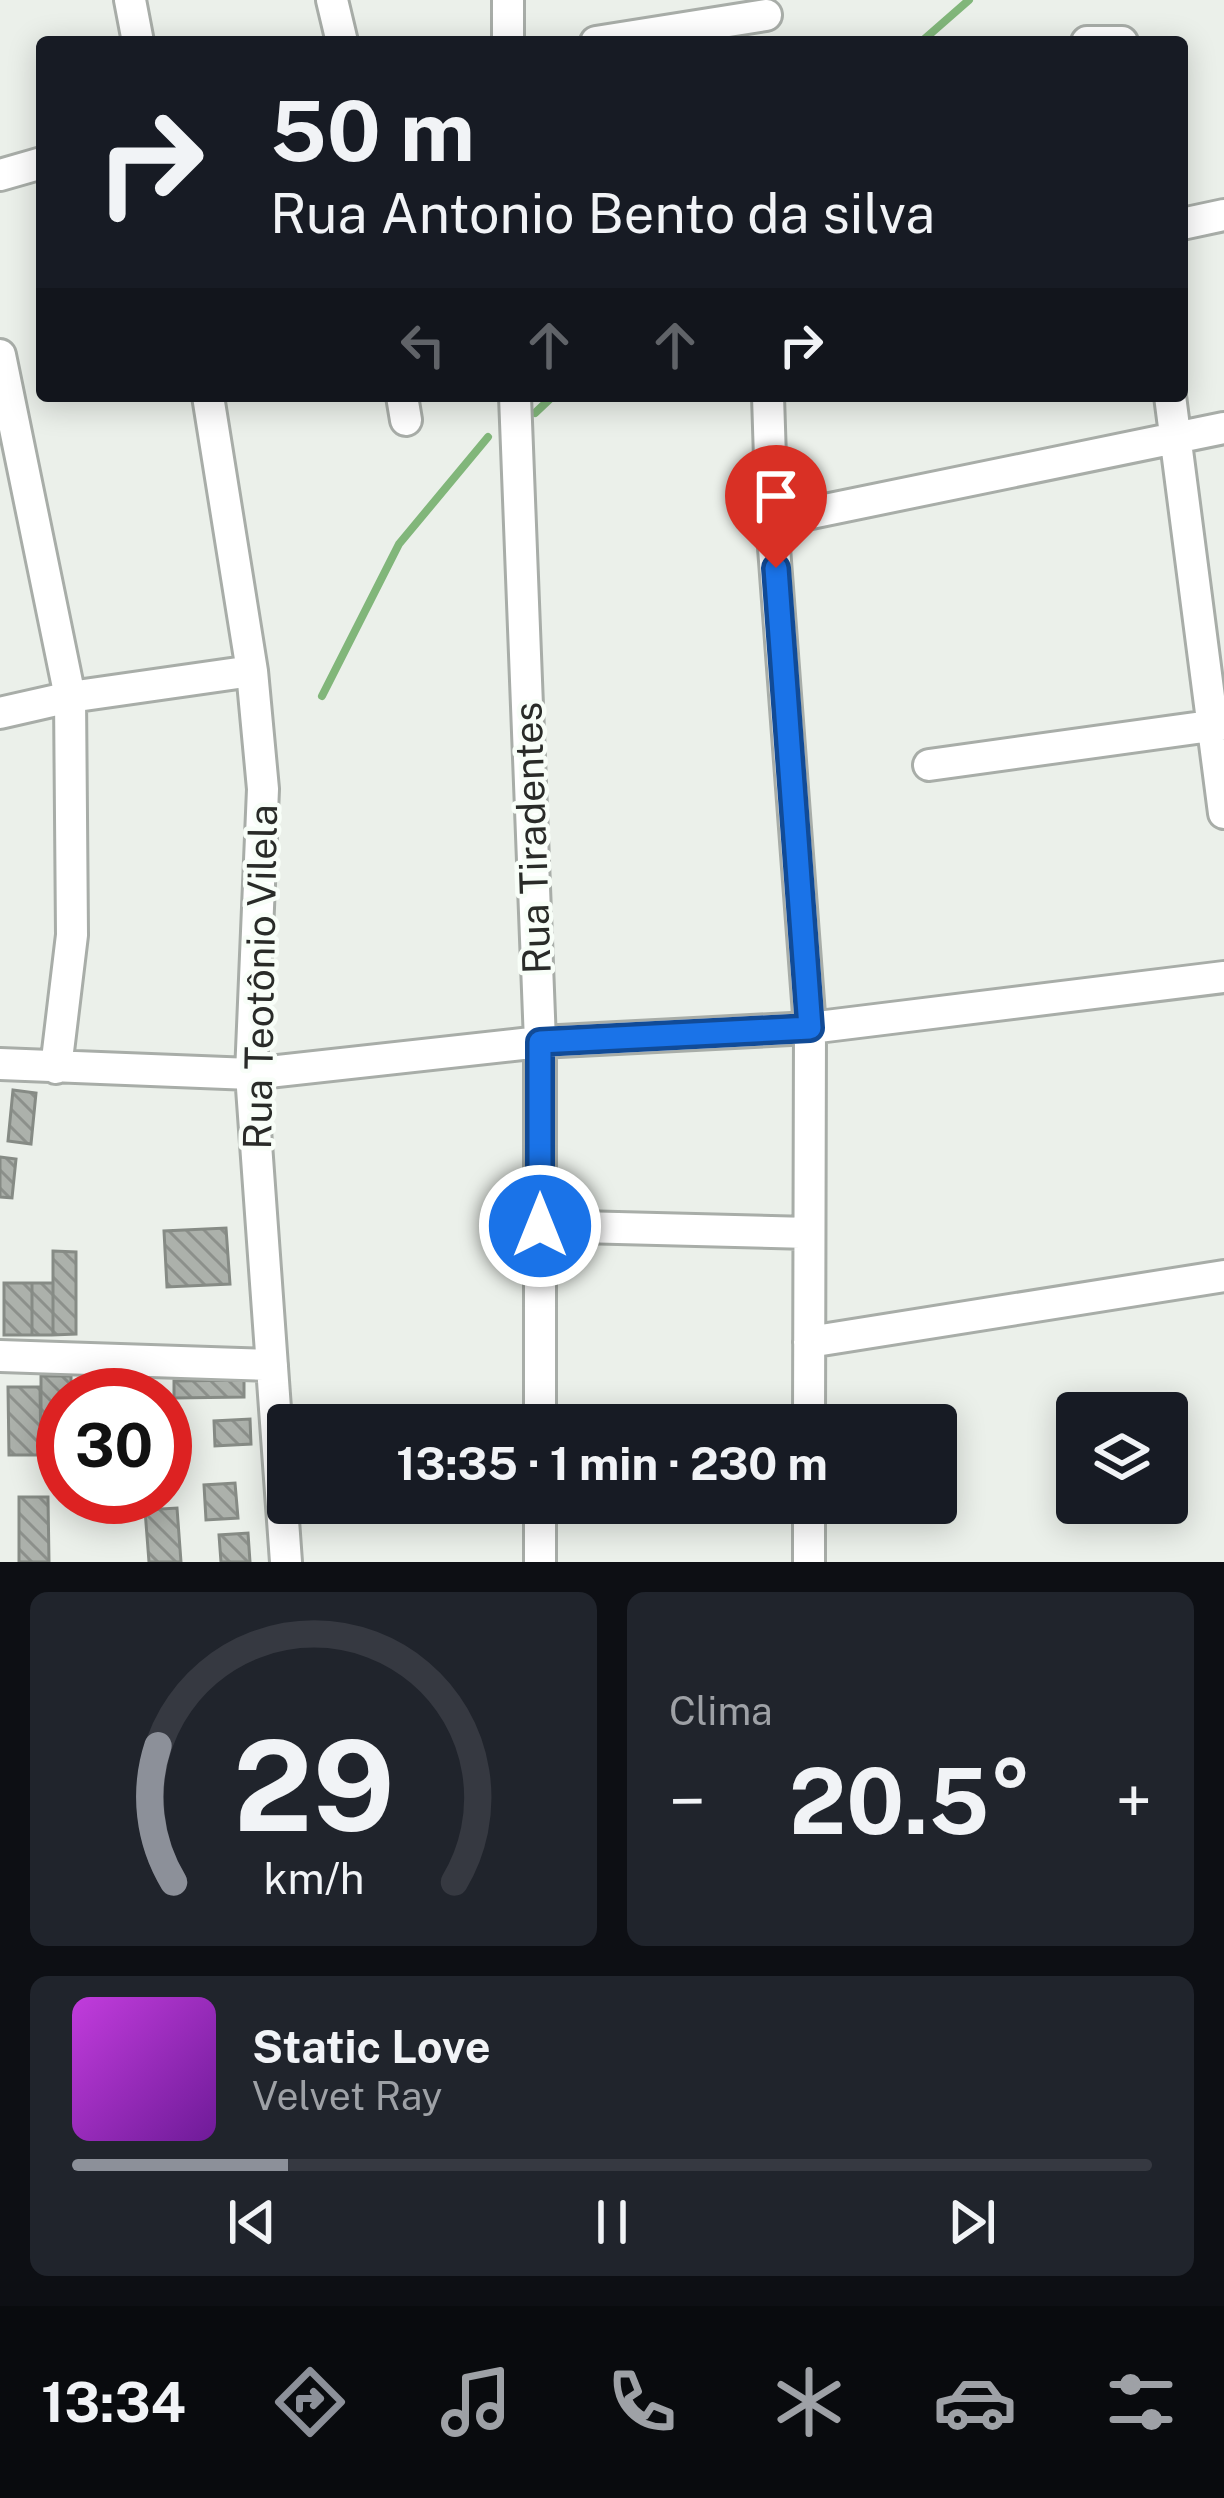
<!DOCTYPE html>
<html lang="pt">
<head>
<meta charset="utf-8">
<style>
	:root { --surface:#171b24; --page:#20242c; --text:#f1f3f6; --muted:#9ea1a6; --line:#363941; --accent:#8c9099 }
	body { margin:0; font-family:"Public Sans",sans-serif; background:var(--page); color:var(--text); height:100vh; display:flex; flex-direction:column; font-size:45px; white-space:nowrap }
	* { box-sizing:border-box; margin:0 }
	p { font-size:39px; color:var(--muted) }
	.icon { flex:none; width:66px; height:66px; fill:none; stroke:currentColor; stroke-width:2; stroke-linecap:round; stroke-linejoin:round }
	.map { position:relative; height:1562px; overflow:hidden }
	.details { display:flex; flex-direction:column; gap:30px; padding:30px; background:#0d0f14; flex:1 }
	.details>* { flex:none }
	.banner { position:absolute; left:36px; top:36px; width:1152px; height:366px; border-radius:12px; box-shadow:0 6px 30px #0003; background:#171b24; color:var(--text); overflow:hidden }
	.tools { position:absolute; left:1056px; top:1392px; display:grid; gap:24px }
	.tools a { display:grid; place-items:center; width:132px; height:132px; border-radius:12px; background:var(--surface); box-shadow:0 6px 30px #0003; font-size:60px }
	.speed { position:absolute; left:36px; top:1368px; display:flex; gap:24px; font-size:60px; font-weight:700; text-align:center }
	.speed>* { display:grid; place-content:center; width:156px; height:156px; border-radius:50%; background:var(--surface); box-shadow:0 6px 30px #0003; line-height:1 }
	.speed .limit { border:18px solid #d22; background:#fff; color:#111 }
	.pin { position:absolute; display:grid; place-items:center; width:102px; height:102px; color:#fff; margin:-123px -51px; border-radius:50% 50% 50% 0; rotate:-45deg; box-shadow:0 0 12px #0007 }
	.pin .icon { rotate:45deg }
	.me { position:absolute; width:132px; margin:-66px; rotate:0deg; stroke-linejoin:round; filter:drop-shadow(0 0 9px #0008) }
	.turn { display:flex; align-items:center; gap:42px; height:252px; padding:0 36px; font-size:54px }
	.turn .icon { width:156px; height:156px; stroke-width:2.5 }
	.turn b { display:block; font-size:84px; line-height:102px }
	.lanes { display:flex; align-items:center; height:114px; padding:0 36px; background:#0003; justify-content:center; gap:60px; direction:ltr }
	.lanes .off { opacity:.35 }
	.big { font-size:90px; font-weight:700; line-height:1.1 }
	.details .tile { flex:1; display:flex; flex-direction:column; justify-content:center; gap:18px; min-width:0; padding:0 42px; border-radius:18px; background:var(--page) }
	.details .dial { align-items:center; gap:0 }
	.dial svg { height:312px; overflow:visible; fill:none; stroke:var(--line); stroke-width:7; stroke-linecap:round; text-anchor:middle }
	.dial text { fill:var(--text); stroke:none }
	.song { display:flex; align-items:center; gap:36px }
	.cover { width:144px; height:144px; border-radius:18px; background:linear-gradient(135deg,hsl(290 70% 55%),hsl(280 70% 35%)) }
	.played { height:12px; border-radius:6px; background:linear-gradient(90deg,var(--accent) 20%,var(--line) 20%) }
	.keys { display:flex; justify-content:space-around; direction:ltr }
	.heat { display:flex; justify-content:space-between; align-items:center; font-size:66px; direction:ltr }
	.details .tiles { flex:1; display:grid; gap:30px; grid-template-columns:1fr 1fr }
	.tile:last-child { grid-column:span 2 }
	.trip { position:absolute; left:267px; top:1404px; width:690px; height:120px; border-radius:12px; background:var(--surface); box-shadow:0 6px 30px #0003; font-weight:700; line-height:120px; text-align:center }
	.dock { display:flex; height:192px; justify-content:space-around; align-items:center; background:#090b0e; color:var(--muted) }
	.dock .icon { width:84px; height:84px }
	.dock .current { color:var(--accent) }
	.dock b { font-size:54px; color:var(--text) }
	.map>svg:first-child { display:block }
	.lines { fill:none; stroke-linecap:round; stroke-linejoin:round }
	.stream { stroke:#81b67a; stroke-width:8 }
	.building { fill:url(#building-back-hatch); stroke:#868b85; stroke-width:3 }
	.minor-casing { stroke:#a8ada8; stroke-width:36 }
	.minor { stroke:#fff; stroke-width:30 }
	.route-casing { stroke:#114b97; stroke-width:30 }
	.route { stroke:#1a73e8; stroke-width:21 }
	.labels { text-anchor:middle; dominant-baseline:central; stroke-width:9; stroke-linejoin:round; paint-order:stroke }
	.street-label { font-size:39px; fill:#292b28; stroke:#f8fef8 }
</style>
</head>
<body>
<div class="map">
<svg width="1224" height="1562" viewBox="0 0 1224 1562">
	<defs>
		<pattern id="building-back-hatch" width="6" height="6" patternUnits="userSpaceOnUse" patternTransform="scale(3)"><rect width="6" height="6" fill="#acb1ab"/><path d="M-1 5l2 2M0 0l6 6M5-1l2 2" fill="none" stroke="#8c908b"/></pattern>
	</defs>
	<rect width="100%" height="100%" fill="#ebf0ea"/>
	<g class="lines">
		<path class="stream" d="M921,42l48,-42
			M535,413l18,-17
			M322,696l77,-152 89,-107"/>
	</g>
	<path class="building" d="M13,1090l23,3 -5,51 -23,-3z
		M0,1157l16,2 -4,39 -12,-1z
		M226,1228l4,56 -63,3 -3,-56z
		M53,1251l23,1v82l-23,1z
		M4,1283h28v52h-28z
		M32,1283h21v52h-21z
		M41,1376h30v19h-8v55h-22z
		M244,1380v17l-70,1v-17z
		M109,1384l44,1v10h-44z
		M8,1387h32l1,68h-32z
		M250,1419l1,25 -36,2 -1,-25z
		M235,1483l3,35 -32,2 -2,-35z
		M19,1497h29l1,65h-30z
		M177,1508l4,54h-32l-4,-52z
		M248,1533l2,29h-29l-2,-27z"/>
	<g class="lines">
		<defs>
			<path id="minor" d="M130,0l8,42
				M332,0l10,42
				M508,0v42
				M596,42l170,-27
				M1087,42h35
				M0,175l42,-12
				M1182,224l42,-9
				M0,355l70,342 2,238 -16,133
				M208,396l44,275 11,118 -12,285 35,488
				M402,396l4,24
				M515,396l25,646v383
				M768,396l4,125 38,507 -1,397
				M1170,396l54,417
				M772,521l452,-93
				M0,713l70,-16 182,-26
				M929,765l295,-41
				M0,1064l251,10 289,-32 270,-14 414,-51
				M540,1226l269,7
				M809,1342l415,-66
				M0,1356l272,9
				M809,1503v59
				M540,1562v-59"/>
		</defs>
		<use href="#minor" class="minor-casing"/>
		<use href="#minor" class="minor"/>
	</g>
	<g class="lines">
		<defs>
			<path id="route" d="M540,1226v-184l270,-14 -34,-460"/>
		</defs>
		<use href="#route" class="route-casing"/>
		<use href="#route" class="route"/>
	</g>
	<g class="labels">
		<g class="street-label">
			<text transform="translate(532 838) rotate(-92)">Rua Tiradentes</text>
			<text transform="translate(260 977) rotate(-89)">Rua Teotônio Vilela</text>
		</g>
	</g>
</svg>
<div class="tools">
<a><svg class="icon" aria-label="layers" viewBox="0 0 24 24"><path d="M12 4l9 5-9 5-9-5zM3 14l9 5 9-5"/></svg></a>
</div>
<div class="speed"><div class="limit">30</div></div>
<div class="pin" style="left:776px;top:568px;background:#d93025"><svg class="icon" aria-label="arrive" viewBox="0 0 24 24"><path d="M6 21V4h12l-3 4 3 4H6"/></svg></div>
<svg class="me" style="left:540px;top:1226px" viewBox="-20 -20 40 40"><circle r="17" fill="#1a73e8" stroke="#fff" stroke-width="3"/><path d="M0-11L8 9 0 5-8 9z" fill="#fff"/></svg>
<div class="trip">13:35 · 1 min · 230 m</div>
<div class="banner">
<div class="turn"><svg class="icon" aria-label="right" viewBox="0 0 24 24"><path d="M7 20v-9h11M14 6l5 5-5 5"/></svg><div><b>50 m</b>Rua Antonio Bento da silva</div></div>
<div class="lanes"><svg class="icon off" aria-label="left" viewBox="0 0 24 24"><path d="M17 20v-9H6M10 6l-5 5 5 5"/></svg><svg class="icon off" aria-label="ahead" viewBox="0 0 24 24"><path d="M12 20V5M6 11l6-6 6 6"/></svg><svg class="icon off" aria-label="ahead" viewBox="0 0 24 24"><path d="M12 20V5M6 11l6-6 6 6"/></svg><svg class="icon" aria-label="right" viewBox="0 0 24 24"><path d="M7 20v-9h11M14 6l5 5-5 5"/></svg></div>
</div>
</div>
<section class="details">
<div class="tiles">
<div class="tile dial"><svg viewBox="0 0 100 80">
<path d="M14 69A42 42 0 1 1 86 69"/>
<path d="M14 69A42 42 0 0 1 10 34" stroke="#8c9099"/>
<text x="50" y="56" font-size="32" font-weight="700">29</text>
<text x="50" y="72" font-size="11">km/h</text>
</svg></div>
<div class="tile"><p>Clima</p>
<div class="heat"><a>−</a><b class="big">20.5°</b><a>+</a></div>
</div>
<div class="tile">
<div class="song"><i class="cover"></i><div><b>Static Love</b><p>Velvet Ray</p></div></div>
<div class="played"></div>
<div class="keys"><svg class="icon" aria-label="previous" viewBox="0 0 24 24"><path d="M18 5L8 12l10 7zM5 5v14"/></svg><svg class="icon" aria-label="pause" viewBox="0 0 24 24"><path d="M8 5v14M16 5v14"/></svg><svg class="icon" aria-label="next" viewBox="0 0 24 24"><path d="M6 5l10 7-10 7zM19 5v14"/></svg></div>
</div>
</div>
</section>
<nav class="dock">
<b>13:34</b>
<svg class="icon current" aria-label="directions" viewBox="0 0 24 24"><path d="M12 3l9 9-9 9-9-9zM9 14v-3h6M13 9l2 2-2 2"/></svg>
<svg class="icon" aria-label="music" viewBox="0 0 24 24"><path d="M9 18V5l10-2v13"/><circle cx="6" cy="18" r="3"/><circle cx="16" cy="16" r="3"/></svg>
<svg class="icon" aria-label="phone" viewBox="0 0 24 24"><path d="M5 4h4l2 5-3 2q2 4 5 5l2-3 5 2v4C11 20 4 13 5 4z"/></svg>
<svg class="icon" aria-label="climate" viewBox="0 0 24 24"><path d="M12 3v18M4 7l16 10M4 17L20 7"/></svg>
<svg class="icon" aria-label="car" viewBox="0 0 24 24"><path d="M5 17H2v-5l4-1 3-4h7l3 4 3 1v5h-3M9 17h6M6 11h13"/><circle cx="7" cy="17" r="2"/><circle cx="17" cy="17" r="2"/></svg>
<svg class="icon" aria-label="filters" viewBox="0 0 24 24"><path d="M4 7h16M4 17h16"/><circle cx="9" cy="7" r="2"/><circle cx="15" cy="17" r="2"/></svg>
</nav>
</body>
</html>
